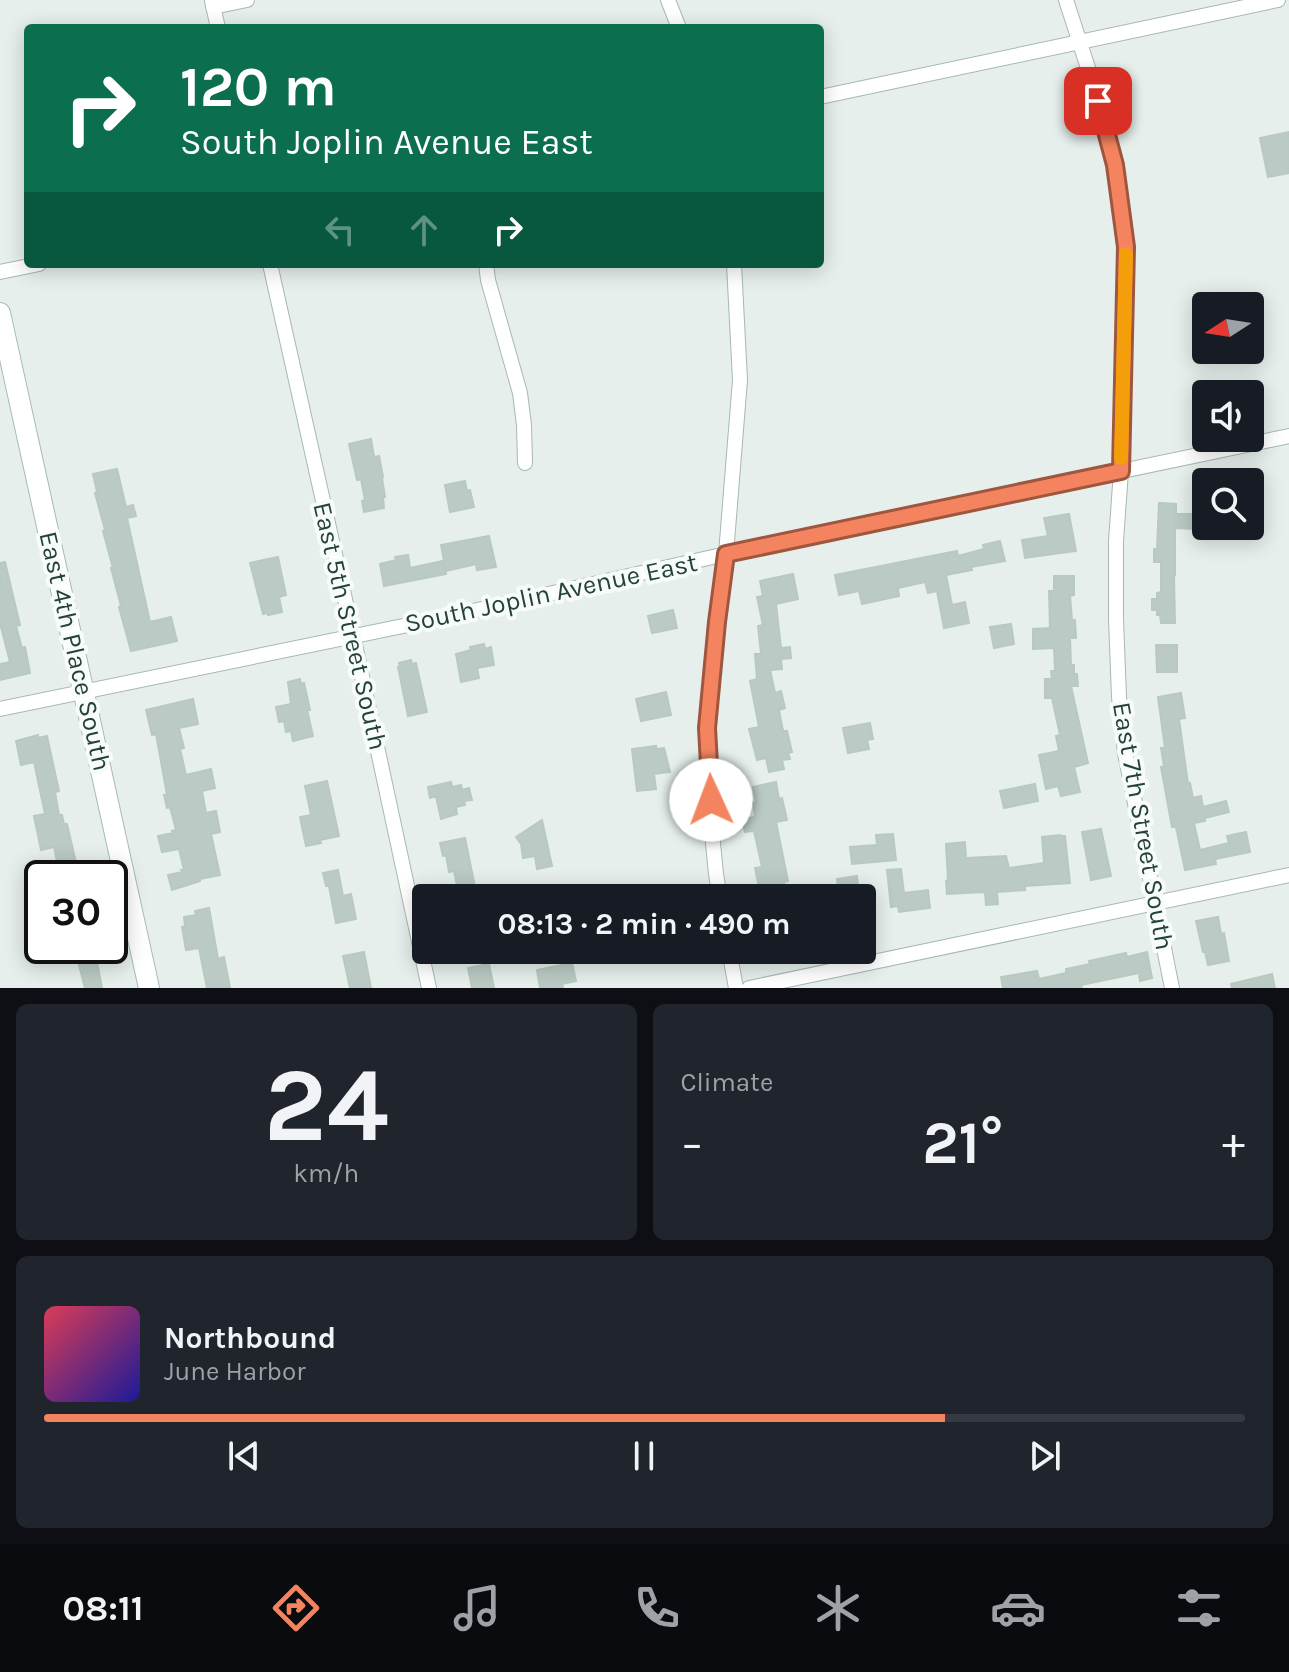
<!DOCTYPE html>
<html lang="en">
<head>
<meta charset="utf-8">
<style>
	:root { --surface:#171b24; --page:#20242c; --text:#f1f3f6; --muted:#9ea1a6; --line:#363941; --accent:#f4845f }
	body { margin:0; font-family:Karla,sans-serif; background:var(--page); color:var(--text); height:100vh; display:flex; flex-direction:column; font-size:30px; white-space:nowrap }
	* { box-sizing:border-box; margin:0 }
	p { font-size:26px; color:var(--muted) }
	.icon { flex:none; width:44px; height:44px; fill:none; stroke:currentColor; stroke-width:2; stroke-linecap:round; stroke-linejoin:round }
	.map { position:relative; height:988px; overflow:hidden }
	.details { display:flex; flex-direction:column; gap:16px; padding:16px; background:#0d0f14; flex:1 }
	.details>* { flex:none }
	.top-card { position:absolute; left:24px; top:24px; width:800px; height:244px; border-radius:8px; box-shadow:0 4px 20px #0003; background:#0b6e4f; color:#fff; overflow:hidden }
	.needle { width:52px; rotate:258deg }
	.tools { position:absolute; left:1192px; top:292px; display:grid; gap:16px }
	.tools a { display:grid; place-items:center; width:72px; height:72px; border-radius:8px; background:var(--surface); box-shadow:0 4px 20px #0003; font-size:40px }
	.speed { position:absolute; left:24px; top:860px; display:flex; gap:16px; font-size:40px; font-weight:700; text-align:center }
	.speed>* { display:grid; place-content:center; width:104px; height:104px; border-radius:50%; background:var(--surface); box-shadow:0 4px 20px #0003; line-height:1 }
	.speed .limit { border:4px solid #111; border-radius:12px; background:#fff; color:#111 }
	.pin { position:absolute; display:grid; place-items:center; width:68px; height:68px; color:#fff; margin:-34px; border-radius:16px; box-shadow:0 4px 12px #0006 }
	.me { position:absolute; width:88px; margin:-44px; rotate:358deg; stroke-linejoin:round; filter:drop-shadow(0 0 6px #0008) }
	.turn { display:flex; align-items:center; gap:28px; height:168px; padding:0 24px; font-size:36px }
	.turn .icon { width:104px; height:104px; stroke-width:2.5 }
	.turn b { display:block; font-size:56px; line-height:68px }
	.lanes { display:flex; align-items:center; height:76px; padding:0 24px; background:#0003; justify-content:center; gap:40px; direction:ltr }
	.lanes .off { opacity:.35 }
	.big { font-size:60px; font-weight:700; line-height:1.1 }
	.details .card { flex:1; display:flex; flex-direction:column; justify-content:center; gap:12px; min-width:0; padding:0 28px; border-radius:12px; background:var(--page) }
	.details .dial { align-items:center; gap:0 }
	.dial b { font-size:104px; line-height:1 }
	.song { display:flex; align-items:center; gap:24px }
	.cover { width:96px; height:96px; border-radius:12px; background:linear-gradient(135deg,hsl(350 70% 55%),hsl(240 70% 35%)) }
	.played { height:8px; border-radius:4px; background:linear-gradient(90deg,var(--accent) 75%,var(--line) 75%) }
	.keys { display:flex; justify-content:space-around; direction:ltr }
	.heat { display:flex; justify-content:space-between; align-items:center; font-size:44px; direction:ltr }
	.details .tiles { flex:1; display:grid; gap:16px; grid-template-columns:1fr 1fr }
	.card:last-child { grid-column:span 2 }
	.trip { position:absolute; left:412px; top:884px; width:464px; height:80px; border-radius:8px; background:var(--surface); box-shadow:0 4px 20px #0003; font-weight:700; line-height:80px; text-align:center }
	.menu { display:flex; height:128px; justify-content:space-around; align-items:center; background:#090b0e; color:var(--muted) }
	.menu .icon { width:56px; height:56px }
	.menu .current { color:var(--accent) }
	.menu b { font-size:36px; color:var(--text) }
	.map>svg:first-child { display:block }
	.building { fill:#bbcac4; stroke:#b8c9c2; stroke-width:2 }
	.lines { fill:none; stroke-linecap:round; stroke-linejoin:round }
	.street-casing { stroke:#a8b8b2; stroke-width:16 }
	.secondary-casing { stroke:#a4bbb3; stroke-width:22 }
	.street { stroke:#fff; stroke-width:14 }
	.secondary { stroke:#fff; stroke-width:20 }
	.route-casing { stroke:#9f563e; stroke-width:20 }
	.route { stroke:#f4845f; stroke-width:14 }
	.slow { stroke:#f59e0b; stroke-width:14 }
	.labels { text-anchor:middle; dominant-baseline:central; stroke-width:8; stroke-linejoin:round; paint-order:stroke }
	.street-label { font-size:26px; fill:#24423a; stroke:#f7fbf9 }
</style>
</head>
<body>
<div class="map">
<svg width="1289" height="988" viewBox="0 0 1289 988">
	<rect width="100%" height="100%" fill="#e6efeb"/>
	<path class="building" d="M1289,132v41l-21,4 -8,-39z
		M371,439l3,18 5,-1 4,21 -1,1 3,19h-2l1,11 -20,4 -2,-11 3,-1 -4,-21 -4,1 -8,-36z
		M117,469l9,38 7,-2 3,11 -9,2 23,104 21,-5 6,24 -46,10 -12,-44 2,-1 -10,-38h2l-10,-37 2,-1 -10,-37 2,-1 -4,-18z
		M465,481l2,10 3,-1 4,17 -24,5 -5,-27z
		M1159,503l17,1v10h22l-1,15 -22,-1v47h-1l1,48h-14l-1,-8h-3v-5h-5v-11h5v-6l4,-1v-30h-7v-13h3z
		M1069,514l7,37 -51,7 -3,-18 26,-4 -4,-18z
		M489,536l7,31 -19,3 -1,-6 -30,7 -5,-26z
		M1000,541l5,20 -34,6 1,3 -26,5 6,30 13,-3 4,21 -25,5 -7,-37 -9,2 -3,-11 -27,6 1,8 -37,8 -3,-13 -20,4 -4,-20 122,-24 1,5 26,-7 -1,-4z
		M408,555l2,13 33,-7 3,13 -62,12 -4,-22 16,-4 -1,-3z
		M278,557l8,38 -7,2 3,15 -14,3 -1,-2 -4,1 -13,-51z
		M5,562l15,63 -4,1 6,22 3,-1 5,26 -30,7v-16l10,-2 -10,-39v-60z
		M793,574l5,25 -22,5 5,44 9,-1 1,11 -10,1 1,10 -12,1 5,23 6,-2 4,17 -6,2 4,21h4l5,21 -4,1 2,6 -8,1 2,9 -15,3 -3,-14 -9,2 -8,-31 10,-2 -9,-46 7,-2 -2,-25h6l-3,-28 5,-1 -6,-28 6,-1 -3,-15z
		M1054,576h20v19l-4,1 2,24h3l1,18h-6l1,27h3v9h3l1,12h-7l17,77 -14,4 6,25 -19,4 -3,-10 -12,3 -7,-34 20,-4 -3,-15 4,-1 -8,-37h-7v-19h7l-1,-8h4l-1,-23 -21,1v-20l17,-1 -1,-37h5z
		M673,610l4,18 -25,5 -4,-17z
		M1011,624l3,20 -20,4 -4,-21z
		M484,644l1,5 6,-2 3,18 -17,3 2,10 -18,4 -5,-28 15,-4 -1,-3z
		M1156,645h21v27h-20z
		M411,660l1,4 4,-1 11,49 -19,4 -10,-49 2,-1 -1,-3z
		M300,679l1,5 3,-1 6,27h-3l6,26 -20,5 -2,-10 -5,1 -2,-11 -5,1 -3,-15 15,-3 -3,-22z
		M666,692l5,23 -30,6 -5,-22z
		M1181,693l4,25 -6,1 9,65 2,-1 3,15 8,-2 2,11 23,-6 3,11 -24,6v3l-11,2 6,27 29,-7 -2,-7 19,-4 4,20 -35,7 1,5 -31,6 -9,-43h-4l-11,-60 3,-1 -3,-18h4l-7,-51z
		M193,699l5,25 -19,4 5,20 -4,1 6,26 25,-6 4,19 -13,3 4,22 10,-2 4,21 -9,2 9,41 -20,4v2l-28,9 -4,-15 14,-3 -1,-2h3l-5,-21 -17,3 -4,-16 15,-3 -1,-2 4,-1 -6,-23 -3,1 -3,-13h3l-11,-61 -4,1 -6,-25z
		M870,723l3,16 -6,1 2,9 -21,4 -5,-25z
		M38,735v3l9,-2 12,55 -4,1 4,23h3l2,9h3l10,43 16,-3 3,12 -8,2h-38l-1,-5 10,-2 -5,-24 -13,3 -7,-34 11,-2 -11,-52 -13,3 -5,-24z
		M656,746v3l8,-1 6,24 -16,2 2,15 -19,2 -5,-42z
		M327,781l12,55 -19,4 1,3 -15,3 -6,-29 11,-2 -6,-29z
		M451,782l1,5 9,-2 1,5 7,-2 3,12 -8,1 1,4 -9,2 1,7 -16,5 -5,-23 -6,2 -2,-11z
		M776,782l3,17 3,-1 5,22 -11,2 12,59 -4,1 3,16h-26l-6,-30 7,-1 -8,-36 -9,1 -3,-13 13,-2 -2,-14 3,-1 -3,-15z
		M1035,784l3,17 -34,7 -4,-17z
		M542,820l10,46 -15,3 -2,-13 -12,2 -2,-14 -5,-7z
		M1101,829l10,47 -20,4 -9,-48z
		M893,834l3,26 -44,4 -2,-17 27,-2 -1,-10z
		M1060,835v1h5l5,47 -45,3v4l-28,2 1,12 -12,1 -1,-13 -38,2 -1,-13 2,-1 -2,-36 19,-2 1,16 40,-2 3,12 35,-5 -2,-26z
		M465,838l11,54 -17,3 -5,-24 -5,1 -3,-17 -3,1 -3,-13z
		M901,869l3,24 24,-3 2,18 -31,4 -1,-6 -7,1 -4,-37z
		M338,870l5,26 8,-2 5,25 -20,4 -7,-37h-3l-3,-13z
		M857,876l2,22h-20l-2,-19z
		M209,908l9,51 6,-2 6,31h-23l-8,-40 -13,2 -4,-23 3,-1 -1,-9 12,-2 -1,-4z
		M1218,917l3,17 3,-1 5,28 -21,4 -3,-13h-2l-7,-31z
		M74,946h16l2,12 4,-1 6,31h-17z
		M364,952l7,36h-21l-7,-32z
		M1147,952l5,26 -12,3 -1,-8 -58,12 1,3h-79l-2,-11 36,-6 2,8 27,-6v-4l24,-5 -1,-3 37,-8 1,4z
		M572,963l4,18 -14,3 1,4h-23l-3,-18z
		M489,964l5,24h-22l-4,-20z
		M1272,974l3,14h-43l-1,-4z"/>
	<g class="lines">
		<defs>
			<path id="street" d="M668,0l11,28
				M1066,0l23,71 26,94 11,82 -5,224 -5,70v78l3,78 6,56 47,235
				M212,1l6,27
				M213,7l34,-7
				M820,97l458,-97
				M270,264l83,371 76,353
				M486,264l2,16 32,113 4,32 1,38
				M0,272l39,-8
				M0,709l442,-91 284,-64 563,-118
				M720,898l-4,-24 -5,-51 -4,-95 10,-106 9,-68 14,-174 -6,-116
				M729,950l7,38
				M749,988l540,-113"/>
			<path id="secondary" d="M0,313l149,675"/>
		</defs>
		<use href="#street" class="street-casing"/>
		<use href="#secondary" class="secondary-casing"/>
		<use href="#street" class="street"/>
		<use href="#secondary" class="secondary"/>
	</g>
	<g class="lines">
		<defs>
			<path id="route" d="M711,800l-4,-72 10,-106 9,-68 395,-83 5,-224 -11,-82 -17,-64"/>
		</defs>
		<use href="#route" class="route-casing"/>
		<use href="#route" class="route"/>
		<path class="slow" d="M1121,458l5,-204"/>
	</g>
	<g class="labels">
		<g class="street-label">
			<text transform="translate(551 593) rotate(-12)">South Joplin Avenue East</text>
			<text transform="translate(350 626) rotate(77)">East 5th Street South</text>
			<text transform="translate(75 651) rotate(77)">East 4th Place South</text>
			<text transform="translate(1143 826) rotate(80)">East 7th Street South</text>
		</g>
	</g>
</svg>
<div class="tools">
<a><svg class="needle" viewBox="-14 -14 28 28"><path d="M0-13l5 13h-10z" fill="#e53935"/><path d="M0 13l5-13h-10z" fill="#9ea1a6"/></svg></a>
<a><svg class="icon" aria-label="sound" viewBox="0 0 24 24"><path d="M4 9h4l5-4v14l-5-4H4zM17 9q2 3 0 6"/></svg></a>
<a><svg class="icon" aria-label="search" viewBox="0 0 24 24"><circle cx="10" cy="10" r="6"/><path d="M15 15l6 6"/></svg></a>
</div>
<div class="speed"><div class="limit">30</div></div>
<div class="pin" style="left:1098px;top:101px;background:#d93025"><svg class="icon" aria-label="arrive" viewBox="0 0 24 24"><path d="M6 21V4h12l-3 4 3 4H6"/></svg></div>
<svg class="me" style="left:711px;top:800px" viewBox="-20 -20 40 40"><circle r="19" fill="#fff"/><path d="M0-13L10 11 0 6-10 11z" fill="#f4845f"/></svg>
<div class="trip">08:13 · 2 min · 490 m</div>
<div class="top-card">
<div class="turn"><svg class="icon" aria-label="right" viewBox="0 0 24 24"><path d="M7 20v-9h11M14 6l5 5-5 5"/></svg><div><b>120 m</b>South Joplin Avenue East</div></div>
<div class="lanes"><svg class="icon off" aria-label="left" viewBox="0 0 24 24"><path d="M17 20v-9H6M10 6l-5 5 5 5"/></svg><svg class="icon off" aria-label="ahead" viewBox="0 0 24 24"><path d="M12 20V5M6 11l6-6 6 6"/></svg><svg class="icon" aria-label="right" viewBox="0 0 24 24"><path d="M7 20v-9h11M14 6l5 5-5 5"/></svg></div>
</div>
</div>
<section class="details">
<div class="tiles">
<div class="card dial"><b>24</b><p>km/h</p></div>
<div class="card"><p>Climate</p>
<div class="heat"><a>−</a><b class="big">21°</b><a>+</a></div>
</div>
<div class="card">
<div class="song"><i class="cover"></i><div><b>Northbound</b><p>June Harbor</p></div></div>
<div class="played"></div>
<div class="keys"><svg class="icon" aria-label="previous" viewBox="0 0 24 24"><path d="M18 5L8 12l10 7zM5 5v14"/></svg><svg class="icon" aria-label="pause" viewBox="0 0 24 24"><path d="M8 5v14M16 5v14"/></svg><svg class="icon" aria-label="next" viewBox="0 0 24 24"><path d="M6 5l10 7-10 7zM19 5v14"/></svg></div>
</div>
</div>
</section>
<nav class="menu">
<b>08:11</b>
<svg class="icon current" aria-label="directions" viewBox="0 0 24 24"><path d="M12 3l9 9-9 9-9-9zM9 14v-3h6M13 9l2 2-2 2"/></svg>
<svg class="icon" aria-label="music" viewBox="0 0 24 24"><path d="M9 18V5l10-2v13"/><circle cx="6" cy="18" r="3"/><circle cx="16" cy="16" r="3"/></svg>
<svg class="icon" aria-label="phone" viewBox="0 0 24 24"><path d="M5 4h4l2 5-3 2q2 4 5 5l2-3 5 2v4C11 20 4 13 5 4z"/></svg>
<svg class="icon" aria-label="climate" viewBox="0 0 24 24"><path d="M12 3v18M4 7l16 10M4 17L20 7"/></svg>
<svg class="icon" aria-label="car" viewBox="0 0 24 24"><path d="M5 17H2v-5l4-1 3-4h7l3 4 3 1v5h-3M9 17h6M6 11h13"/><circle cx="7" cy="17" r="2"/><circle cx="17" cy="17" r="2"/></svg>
<svg class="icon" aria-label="filters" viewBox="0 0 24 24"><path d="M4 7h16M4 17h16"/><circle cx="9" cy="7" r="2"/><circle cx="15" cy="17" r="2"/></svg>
</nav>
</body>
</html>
